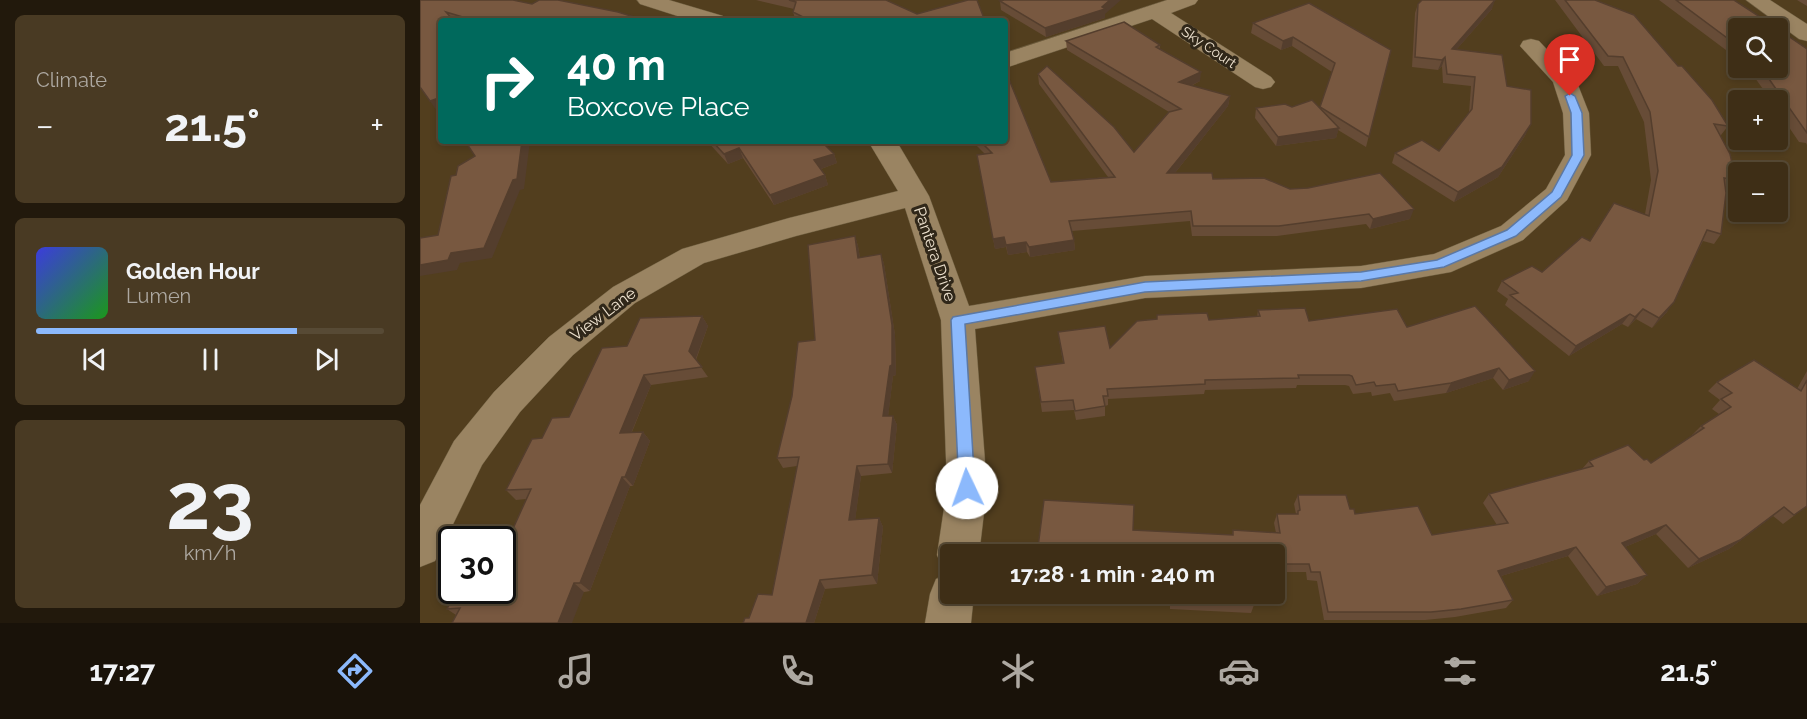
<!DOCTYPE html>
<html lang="en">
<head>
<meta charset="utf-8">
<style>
	:root { --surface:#3e2e16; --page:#493a23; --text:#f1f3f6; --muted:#ada8a1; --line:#574a35; --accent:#8cb9fc }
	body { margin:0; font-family:Raleway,sans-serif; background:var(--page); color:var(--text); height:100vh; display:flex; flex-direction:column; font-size:22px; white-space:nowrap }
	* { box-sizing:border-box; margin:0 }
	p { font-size:20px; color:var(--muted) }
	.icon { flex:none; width:33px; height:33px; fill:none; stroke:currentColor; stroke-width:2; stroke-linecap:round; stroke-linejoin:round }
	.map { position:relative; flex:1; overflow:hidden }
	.panel { display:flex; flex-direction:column; gap:15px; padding:15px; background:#22190c; width:420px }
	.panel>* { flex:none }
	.banner { position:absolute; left:18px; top:18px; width:570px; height:126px; border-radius:6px; box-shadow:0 3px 9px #0003,0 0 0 2px var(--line); background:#00695c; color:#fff; overflow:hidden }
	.buttons { position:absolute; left:1308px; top:18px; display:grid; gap:12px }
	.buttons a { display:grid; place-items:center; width:60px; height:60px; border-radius:6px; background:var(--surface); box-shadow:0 3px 9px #0003,0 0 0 2px var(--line); font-size:30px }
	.speed { position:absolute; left:18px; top:526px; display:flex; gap:12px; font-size:30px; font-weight:700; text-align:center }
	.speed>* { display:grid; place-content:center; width:78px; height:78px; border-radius:50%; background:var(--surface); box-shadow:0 3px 9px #0003,0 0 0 2px var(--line); line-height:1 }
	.speed .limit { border:3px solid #111; border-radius:9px; background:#fff; color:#111 }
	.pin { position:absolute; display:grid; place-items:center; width:51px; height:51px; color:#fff; margin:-62px -26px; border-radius:50% 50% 50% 0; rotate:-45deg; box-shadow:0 0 6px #0007 }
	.pin .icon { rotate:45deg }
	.me { position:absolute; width:66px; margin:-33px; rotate:357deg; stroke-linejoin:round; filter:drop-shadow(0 0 4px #0008) }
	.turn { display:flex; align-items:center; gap:21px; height:126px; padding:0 30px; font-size:27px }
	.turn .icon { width:78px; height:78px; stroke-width:2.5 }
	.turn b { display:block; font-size:42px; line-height:51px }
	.big { font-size:45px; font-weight:700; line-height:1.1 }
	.panel .widget { flex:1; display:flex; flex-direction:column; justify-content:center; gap:9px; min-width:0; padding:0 21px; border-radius:9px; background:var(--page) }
	.panel .dial { align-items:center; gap:0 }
	.dial b { font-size:78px; line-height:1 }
	.song { display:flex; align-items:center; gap:18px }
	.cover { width:72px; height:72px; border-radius:9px; background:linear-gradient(135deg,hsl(240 70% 55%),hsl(120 70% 35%)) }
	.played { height:6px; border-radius:3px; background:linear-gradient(90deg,var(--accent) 75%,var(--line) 75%) }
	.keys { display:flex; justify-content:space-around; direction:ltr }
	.heat { display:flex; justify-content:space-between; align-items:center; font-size:33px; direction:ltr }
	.trip { position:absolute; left:520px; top:544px; width:345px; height:60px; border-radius:6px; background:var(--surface); box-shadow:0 3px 9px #0003,0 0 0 2px var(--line); font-weight:700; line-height:60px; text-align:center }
	.dock { display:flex; height:96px; justify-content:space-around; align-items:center; background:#191209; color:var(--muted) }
	.dock .icon { width:42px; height:42px }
	.dock .active { color:var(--accent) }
	.dock b { font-size:27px; color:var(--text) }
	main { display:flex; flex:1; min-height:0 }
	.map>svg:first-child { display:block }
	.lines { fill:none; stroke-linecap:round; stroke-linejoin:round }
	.minor-casing { stroke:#6a5a3c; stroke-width:1 }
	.minor { fill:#9a8462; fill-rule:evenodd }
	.wall { fill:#674c37 }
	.shaded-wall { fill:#543e2d }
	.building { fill:#785840; stroke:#543e2d; stroke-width:1.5 }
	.route { fill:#8cb9fc; stroke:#5b78a4; stroke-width:1.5 }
	.labels { text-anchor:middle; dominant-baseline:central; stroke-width:6; stroke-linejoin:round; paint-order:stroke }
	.far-street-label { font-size:14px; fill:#eee2cf; stroke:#302719 }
	.street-label { font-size:16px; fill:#eee2cf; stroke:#302719 }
</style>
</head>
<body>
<main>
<section class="panel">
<div class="widget"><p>Climate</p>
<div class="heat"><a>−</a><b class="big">21.5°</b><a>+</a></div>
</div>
<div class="widget">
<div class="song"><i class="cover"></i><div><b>Golden Hour</b><p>Lumen</p></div></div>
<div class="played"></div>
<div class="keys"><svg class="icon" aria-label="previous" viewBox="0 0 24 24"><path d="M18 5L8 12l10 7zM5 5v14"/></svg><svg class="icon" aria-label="pause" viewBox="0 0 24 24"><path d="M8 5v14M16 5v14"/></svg><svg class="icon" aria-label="next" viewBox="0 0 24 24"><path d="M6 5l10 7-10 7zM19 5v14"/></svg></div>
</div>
<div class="widget dial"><b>23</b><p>km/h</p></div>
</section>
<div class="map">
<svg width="1387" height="623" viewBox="0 0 1387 623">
	<rect width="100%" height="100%" fill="#523e1e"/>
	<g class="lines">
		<defs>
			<path id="minor" d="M217,0h32l54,16 3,5h-33l-53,-17z
				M747,0h31l-3,4 -24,9 100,64 4,5 -4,5 -8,2 -8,-2 -103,-68 -147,49v-15z
				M1326,0h24l37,24v17l-8,-2z
				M1111,39l8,2 37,39 13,33 2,42 -24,45 -44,40 -72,32 -90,16 -216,10 -170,31 12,159 -8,67h-28v17l-8,-3 -6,-14 10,-67 -6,-168 -36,-112 -109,28 -92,27 -69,40 -62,52 -53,57 -38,53 -47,96 -15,6v-62l34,-64 40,-49 55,-55 64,-50 69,-38 107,-31 109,-27 -30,-50h28l4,6 29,49 40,110 176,-30 216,-10 73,-12 67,-28 45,-37 19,-34 -2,-42 -10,-31 -33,-36 3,-5z
				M531,573v21h23l-3,29h-46l5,-29 6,-15z"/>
		</defs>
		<use href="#minor" class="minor-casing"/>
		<use href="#minor" class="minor"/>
	</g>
	<path class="wall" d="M0,0l112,4 115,17h-206v88l-4,2z
		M336,0h130l31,14 68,7h-189l-3,-9 1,-3z
		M1135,0h40l133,126 -7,9h-1l16,45 -7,10h-4l-4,44 -7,10 -11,-3 -36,71 -15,16 -16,-9 -8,8 -6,-3 -53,32 -64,-51 3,-6 -11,-8 5,-10 40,-9 48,-31 55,-27 6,-34 -7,-58 -26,-56h-14z
		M1239,0h75l4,28v31z
		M1377,0h10v6z
		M580,1l105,13v4l-59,19 -45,-27z
		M998,4l74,5 -36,41 51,36 19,48 -28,43 -44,25 -62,-39 3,-10 44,-2 30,-38 2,-27 -28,-3 -1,-17 -4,4 -26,-3 3,-54z
		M833,23l138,27 -25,97 -28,-17 -2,8 -60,8 -21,-28 1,-10 36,-1 28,1 12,-36 -40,-26 -11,4 -30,-17z
		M646,41l94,4v4l40,32 -9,5 39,10 -2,10 -53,67 115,16 120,30 -40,10 -4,-5 -89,12h-85l-2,-15 -118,10 2,9 1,10 -45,7 -3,-5 -19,3 -2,-8 -11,2 -16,-84 6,-11 -13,-13h33l46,41 57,-5 -69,-93 -1,-10 96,78 35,-40 -102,-62z
		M1387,49v96l-1,-2 -7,-1 -21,-31v-11h-7l-16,-22 3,-4 -9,-6h29z
		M287,141h114l13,13 3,9 -16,6 4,6 3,10 -54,20 -31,-47 -15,6z
		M435,236l3,10 2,12 21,-4 3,10 11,71 1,40 -3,1 -5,40h5l4,9 -5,48 -31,3 -6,44 24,-2 4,9 -6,57 -52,5 -11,34h-71l29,-28 25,-129 -14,2 -6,-10 15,-62z
		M838,310l51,11 98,6 122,54 -26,9 -10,-12 -47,15 -52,8 -4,-8 -18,3 -1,-4 -18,2 -4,-8 -4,-1h-48l-1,3 -91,2 -1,4 -96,5v6l-3,1v10l-29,4 -2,-10 -32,2 -7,-45 28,-4 -5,-31 52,16 47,-29v-4l52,5 48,-3z
		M282,316l6,10 -12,34 12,17 -57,8 -19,47h11l7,9 -17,45h-3l-40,105 -134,24 -9,-6 59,-65 20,-45 -10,1 -10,-10 36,-52 27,-21 58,-71z
		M1387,371v135l-24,18 -10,-8 -44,33 -41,19 -32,-34 -31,13 22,28 -10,9 -40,12 -29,-40 -67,20 12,24 -7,8 -51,9 -30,3h-101l-7,-39 -10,-1 -1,-8h-31v-17l-142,-25 99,5 1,-5 43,3 -2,-10 3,-9h19l-2,-10 4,-9 52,14 5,5 77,21 65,-10 -14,-22 6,-9 93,-25 7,-8 55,-1 7,3 42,-27 -1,-1 9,-9 18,-12 -7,-5 8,-9 -12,-9 9,-9 80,7z
		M660,594h173l1,11 -3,8 -81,-4v-6l-89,-6z"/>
	<path class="shaded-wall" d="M690,0h11l-16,14v4l-59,19 -1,-9 57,-21z
		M1075,0l-3,9 -43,49 3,-9z
		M873,37l-1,9 -11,4 2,-9z
		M1025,57l-3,9 -4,4 4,-10z
		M781,72l-1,9 -22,11 1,-10z
		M810,96l-2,10 -61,77v-10z
		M16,99l5,7v3l-4,2 -7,-10z
		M1111,124l-5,10 -28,43 -44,25 4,-10z
		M919,128l-3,10 -60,8 2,-9z
		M102,141h8l-6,48 -4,1 -28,68 -32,5 -3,7 -37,6v-11l31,-12z
		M319,148l4,10 -15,6 -4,-10z
		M414,154l3,9 -19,7 -4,-10z
		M405,175l3,10 -54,20 -4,-10z
		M994,209l-4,10 -40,10 3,-10z
		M435,236l3,10 4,22 -4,-10z
		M584,237l2,10 -11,2 -2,-10z
		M654,240l1,10 -45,7 -1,-10z
		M606,242l1,10 -19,3 -2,-10z
		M461,254l3,10 11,71 1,40 -3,1 -6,50 -4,-10 7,-50z
		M1254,302l-7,10 -15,16 7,-10z
		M1223,309l-7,10 -8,8 7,-10z
		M1210,314l-8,10 -53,32 7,-10z
		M282,316l6,10 -13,35 -6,-10z
		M1079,368l-6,10 -47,15 5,-10z
		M1115,371l-6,10 -26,9 6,-10z
		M224,375l7,10 -24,58 -7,-10z
		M473,416l4,9 -5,48 -4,-9z
		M223,432l7,9 -17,45 -8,-9z
		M437,466l4,10 -7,53 -5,-9z
		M202,477l8,9 -40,105 -10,-8z
		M1364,507l-55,42 -41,19 11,-9z
		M459,518l4,9 -6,57 -5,-9z
		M1246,525l-10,9 -43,18 9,-9z
		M1156,547l-8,9 -77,23 7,-8z
		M1227,575l-10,9 -40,12 9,-9z
		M400,580l5,9 -11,34h-8z
		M154,583l10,9 -12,31h-14z"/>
	<path class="building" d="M0,0h93l19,4 7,-4h19l60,12 29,9h-171l-30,-9 8,9h-13v86l-5,-8 -6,2 -10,-14z
		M369,0h97l31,14 51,-14h9l8,21h-174l-18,-9 3,-10z
		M584,0h106l-8,7 3,2 -60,19 -45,-27z
		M1002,0h73l-43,49 50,6 5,31 24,4v34l-29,43 -44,25 -63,-39 27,-13 17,11 33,-42 3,-32 -28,-3 -2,-17 -3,3 -27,-3 3,-53z
		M1145,0h30l39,15 44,51h4l30,34 16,26 -14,-2 16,30 6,26 -12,-2 2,15 -5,41 -14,-4 -33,72 -15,16 -16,-9 -8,8 -5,-3 -54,32 -66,-51 8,-2 -16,-12 30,-15 10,6 40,-35 8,4 24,-38 35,13 9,-45 -8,-59 -27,-55 -15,-1z
		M1256,0h58l43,28h-39v18z
		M889,3l82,47 -22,87 -49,-30 15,-44 -42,-26 -10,4 -30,-18z
		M704,22l36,23 -4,2 45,25 -22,10 51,14 -63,77h45l1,6 51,-1 26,11 18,-1 72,-15 34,36 -41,10 -4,-5 -90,12h-86l-2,-15 -122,10 5,19 -45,7 -3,-5 -20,3 -2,-8 -11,2 -16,-84 15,-2 -12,-12h25v-69h1l45,110 64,-5 -77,-103 9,-8 67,61 20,25 35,-40 12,-3 -115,-68z
		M1358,29l29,20v84l-45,-64h8l-2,-1h10z
		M892,100l27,28 -61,9 -22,-29 29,-4 7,3z
		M45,141h57l-5,38 -4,1 -29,68 -33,5 -3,7 -28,5v-27l18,-3 13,-59 5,-1 2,-9 17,-10z
		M292,141h109l13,13 -20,6 11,15 -55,20 -31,-47 -15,6z
		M435,236l3,22 23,-4 11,71v40l-2,1 -7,50h10l-5,48 -31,2 -8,54 30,-2 -7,57 -52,5 -14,43h-63l2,-5h4l9,-24 14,1 27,-138 -22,1 15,-62 6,-54 17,-2 -7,-95z
		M1055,306l60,65 -26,9 -10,-12 -48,15 -53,8 -3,-7 -19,2 -2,-4 -18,3 -4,-9 -3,-1h-51l1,3 -94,2v4l-98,5 1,7h-5l2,10 -30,5 -2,-11 -32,2 -6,-35 29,-4 -6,-31 47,-6 5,22 27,-27 20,-2v-4l50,-2 2,7 51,-4 -2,-6 47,-2 4,13 88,-12 10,18z
		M282,316l-13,35 13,16 -58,8 -24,58 23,-1 -18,45h-3l-42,106h-6l-16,40h-106l8,-15 -13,1 9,-18h46v-46l4,-1 25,-55 -25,1 26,-51 10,-1 10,-20 17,-1 33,-69 25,-2 13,-28z
		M1334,360l47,31 6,-11v126l-13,9 -10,-8 -44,33 -41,19 -33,-34 -44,18 25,32 -41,12 -30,-40 -78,24 15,29 -52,9 -30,3h-103l-8,-40h-9l-2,-8h-34v-9h-238l7,-55 90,5 -1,25 100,5v-5l47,3 -3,-19h21v-3l2,-1 -2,-15h48l4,14h4l1,5 63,-8 14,29 76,-12 -19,-29 104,-28 -4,-5 39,-16 16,15 3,-1 4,4 53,-35 -3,-2 30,-19 -10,-8 11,-6 -15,-11z
		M732,594h101l1,11 -83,-4v-6z"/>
	<path class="route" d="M1150,93l5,3 7,17 2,42 -23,42 -45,39 -72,31 -83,14 -216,11 -180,32 10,164 -2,5 -6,3 -6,-3 -2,-5 -8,-168 2,-3 192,-35 216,-10 76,-12 70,-30 45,-38 20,-37 -1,-42 -6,-17z"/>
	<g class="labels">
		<g class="far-street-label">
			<text transform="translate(789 47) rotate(34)">Sky Court</text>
		</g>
		<g class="street-label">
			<text transform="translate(515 254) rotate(71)">Pantera Drive</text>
			<text transform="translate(183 314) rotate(-37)">View Lane</text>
		</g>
	</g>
</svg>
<div class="buttons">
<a><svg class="icon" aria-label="search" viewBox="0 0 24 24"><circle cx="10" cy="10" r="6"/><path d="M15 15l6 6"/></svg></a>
<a>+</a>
<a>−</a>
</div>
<div class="speed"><div class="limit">30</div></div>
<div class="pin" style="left:1150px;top:96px;background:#d93025"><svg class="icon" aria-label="arrive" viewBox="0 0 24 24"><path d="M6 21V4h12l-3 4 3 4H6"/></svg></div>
<svg class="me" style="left:547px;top:488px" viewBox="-20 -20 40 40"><circle r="19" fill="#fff"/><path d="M0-13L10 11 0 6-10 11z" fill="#8cb9fc"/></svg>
<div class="trip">17:28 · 1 min · 240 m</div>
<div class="banner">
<div class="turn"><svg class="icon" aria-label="right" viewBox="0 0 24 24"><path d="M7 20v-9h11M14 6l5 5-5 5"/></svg><div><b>40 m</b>Boxcove Place</div></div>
</div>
</div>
</main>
<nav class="dock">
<b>17:27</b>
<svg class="icon active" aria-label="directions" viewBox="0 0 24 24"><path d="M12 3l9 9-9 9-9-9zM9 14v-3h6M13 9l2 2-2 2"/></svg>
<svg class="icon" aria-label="music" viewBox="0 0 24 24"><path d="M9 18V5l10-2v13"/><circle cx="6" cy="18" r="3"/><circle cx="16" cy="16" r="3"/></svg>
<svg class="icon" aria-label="phone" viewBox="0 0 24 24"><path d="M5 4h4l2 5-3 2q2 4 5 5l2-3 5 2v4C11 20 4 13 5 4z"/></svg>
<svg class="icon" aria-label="climate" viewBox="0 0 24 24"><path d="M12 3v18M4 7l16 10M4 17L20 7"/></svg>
<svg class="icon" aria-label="car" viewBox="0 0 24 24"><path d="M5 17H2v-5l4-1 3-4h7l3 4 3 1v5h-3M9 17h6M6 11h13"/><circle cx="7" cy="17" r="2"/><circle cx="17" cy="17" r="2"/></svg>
<svg class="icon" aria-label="filters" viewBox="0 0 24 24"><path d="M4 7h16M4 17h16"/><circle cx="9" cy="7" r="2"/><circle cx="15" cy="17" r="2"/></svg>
<b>21.5°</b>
</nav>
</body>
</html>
